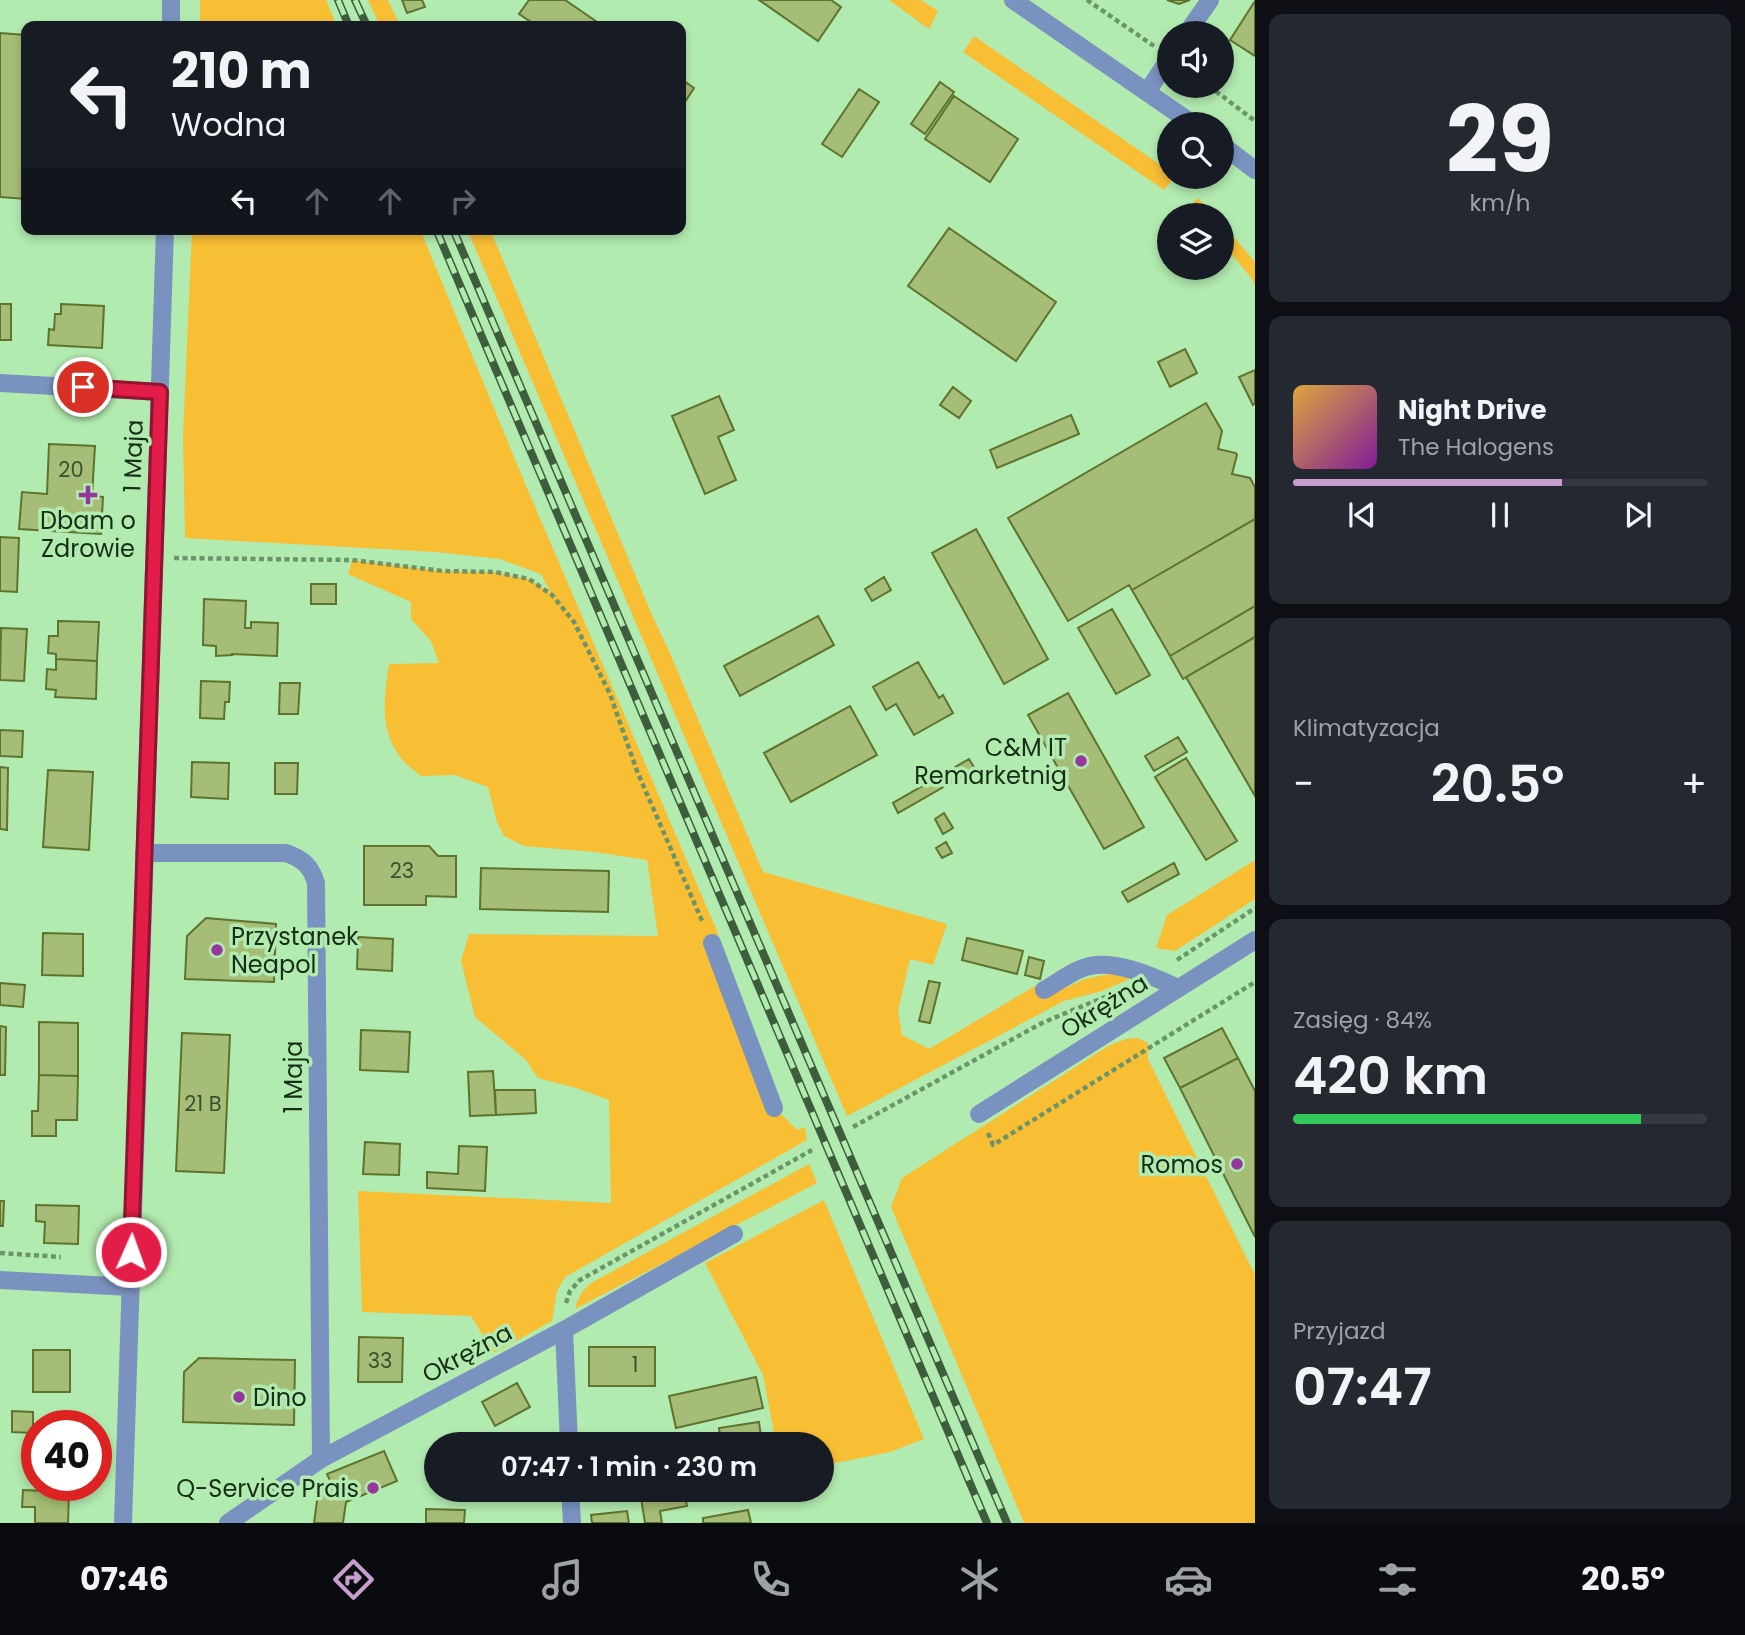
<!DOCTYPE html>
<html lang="pl">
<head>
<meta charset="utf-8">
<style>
	:root { --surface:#171b24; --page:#242831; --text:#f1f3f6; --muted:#9ea1a6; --line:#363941; --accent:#c89ecf }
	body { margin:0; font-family:Poppins,sans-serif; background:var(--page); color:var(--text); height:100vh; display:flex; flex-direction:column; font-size:26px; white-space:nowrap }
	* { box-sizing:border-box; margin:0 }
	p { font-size:23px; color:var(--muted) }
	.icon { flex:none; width:38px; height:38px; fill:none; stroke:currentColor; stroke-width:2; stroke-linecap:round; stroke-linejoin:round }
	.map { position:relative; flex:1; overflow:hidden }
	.side { display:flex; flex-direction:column; gap:14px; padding:14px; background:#0d0f14; width:490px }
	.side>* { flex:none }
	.top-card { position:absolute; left:21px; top:21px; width:665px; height:214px; border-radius:14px; box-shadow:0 4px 10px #0003; background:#171b24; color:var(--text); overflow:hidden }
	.tools { position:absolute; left:1157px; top:21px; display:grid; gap:14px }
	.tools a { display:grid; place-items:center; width:77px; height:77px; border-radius:50%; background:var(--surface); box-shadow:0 4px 10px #0003; font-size:35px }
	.speed { position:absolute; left:21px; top:1410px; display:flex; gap:14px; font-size:35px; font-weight:700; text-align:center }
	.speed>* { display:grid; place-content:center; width:91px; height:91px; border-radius:50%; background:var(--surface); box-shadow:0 4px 10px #0003; line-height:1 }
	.speed .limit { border:10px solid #d22; background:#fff; color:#111 }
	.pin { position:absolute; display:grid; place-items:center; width:60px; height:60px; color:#fff; margin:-30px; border:4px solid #fff; border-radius:50%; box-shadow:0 2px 7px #0007 }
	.me { position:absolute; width:77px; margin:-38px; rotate:2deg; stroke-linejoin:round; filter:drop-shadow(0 0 5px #0008) }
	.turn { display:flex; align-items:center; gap:24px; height:147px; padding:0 35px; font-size:32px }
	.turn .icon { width:91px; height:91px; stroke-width:2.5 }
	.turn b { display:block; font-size:49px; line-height:60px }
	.lanes { display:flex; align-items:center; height:66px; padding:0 35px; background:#0003; justify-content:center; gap:35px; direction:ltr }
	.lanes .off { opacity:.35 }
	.big { font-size:52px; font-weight:600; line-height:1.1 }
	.side .widget { flex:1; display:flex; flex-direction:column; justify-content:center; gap:10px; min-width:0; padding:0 24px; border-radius:14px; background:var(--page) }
	.side .dial { align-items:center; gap:0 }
	.dial b { font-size:91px; line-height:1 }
	.song { display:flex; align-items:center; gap:21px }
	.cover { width:84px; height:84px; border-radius:10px; background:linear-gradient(135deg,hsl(40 70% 55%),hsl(290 70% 35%)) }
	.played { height:7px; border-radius:4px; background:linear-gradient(90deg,var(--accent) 65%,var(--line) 65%) }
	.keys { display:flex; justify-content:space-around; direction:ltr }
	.heat { display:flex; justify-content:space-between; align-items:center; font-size:38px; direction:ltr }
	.charge { height:10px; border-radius:5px; background:linear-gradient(90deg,#34c759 84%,var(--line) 0) }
	.trip { position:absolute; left:424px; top:1432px; width:410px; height:70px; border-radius:35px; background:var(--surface); box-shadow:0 4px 10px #0003; font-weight:600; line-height:70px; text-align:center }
	.tabs { display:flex; height:112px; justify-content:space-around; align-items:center; background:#090b0e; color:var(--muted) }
	.tabs .icon { width:49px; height:49px }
	.tabs .current { color:var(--accent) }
	.tabs b { font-size:32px; color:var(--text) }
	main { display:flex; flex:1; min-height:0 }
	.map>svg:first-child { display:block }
	.green { fill:#f8be34 }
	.building { fill:#a5bd76; stroke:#5e732d; stroke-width:2 }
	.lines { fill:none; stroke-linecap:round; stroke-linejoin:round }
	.path { stroke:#6b946a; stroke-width:4.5; stroke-dasharray:5 3.5; stroke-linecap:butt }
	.minor { stroke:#7a92c0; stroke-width:18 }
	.rail-casing { stroke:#3e5d3d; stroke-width:8 }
	.rail { stroke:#b2ebb0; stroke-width:5; stroke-dasharray:16; stroke-linecap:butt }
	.route-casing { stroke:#92132f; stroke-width:18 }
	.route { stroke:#e11d48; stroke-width:12 }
	.poi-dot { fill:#9637a0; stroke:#b2ebb0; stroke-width:2.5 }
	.labels { text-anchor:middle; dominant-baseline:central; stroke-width:7; stroke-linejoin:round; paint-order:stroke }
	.number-label { font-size:21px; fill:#3a512f }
	.street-label { font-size:24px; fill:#172d17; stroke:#b2ebb0 }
	.poi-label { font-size:24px; fill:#172d17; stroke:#b2ebb0; text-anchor:end }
</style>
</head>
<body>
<main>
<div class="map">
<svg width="1255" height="1523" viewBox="0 0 1255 1523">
	<rect width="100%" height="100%" fill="#b2ebb0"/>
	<path class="green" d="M200,0h126l11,26h-137z
		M368,0h20l12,26h-20z
		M889,0h32l17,11 -9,18z
		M974,36l195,135v6h6l-11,13 -201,-138z
		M1198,198l16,17h-16l-10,-7z
		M1222,223l33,39v24l-3,-7 -30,-36z
		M192,229h228l104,252 193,450 57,176 23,23 8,-3 2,13 -242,137 -8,14 -5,30 -58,32 -23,-37 -109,-4 -4,-121 253,12 -2,-103 -33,-12 -38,-10 -13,-19 -50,-42 -14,-56 8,-27 189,2 -11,-76 -52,-8 -71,-6 -20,-10 -7,-14 -9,-35 -33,-12 -34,1c-7,-6 -16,-12 -21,-19 -21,-29 -16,-60 -11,-93l50,-1 -8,-22 -20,-22v-17l-63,-28 4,-14 91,11 52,1 34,7 22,14 -10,-19 -41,-15 -64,-7 -251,-14 -2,-103z
		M467,229h23l162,386 17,36 94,221 184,52 -14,41 -23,-6 -12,52 4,24 27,14 111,-66 25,5 20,-9 24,-5 23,4 -30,13 -38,10 -217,115z
		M1255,860v39l-80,52 -19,-3 11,-33z
		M1137,1038l11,5v16l107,216v248h-231l-133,-316 11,-29 206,-132 18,-7z
		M809,1164l8,19 -242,126c3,-12 7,-18 16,-26z
		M824,1200l100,239 -34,13 -69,14v-22h-45l-13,-69 -58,-112z"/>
	<path class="building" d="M402,0h20l3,7 -18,6z
		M529,0h36l38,26h-66l-18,-12z
		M759,0h72l10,7 -23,34z
		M1167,0h23l-11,4z
		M1255,1v55l-25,-16z
		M0,33l26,2v164l-26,-2z
		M681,79l13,9 -13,20z
		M940,82l14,10 -29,42 -14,-10z
		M859,89l20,13 -37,55 -20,-13z
		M954,96l64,43 -28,43 -65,-43z
		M949,228l107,74 -40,59 -108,-75z
		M0,304h11v36h-11z
		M61,304l43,2 -2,42 -54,-3 1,-16 5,1 1,-16h6z
		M1185,349l12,24 -27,14 -12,-25z
		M1255,370v33l-2,2 -14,-28z
		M953,387l18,14 -12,17 -19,-13z
		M719,396l15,34 -16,7 18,43 -31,14 -33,-78z
		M1206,403l16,28 -4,18 18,4 1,2 -5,19 18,4 5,9v32l-123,71 -3,-5 -61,36 -60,-103z
		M1071,415l8,19 -82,34 -7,-18z
		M49,444l46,2 -3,50 11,1 -2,37 -82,-5 3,-37 25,2z
		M1255,519v87l-85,50 -38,-66z
		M976,529l72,130 -44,25 -72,-131z
		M0,537l19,1 -2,54 -17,-1z
		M884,577l7,13 -19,11 -7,-12z
		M311,584h25v20h-25z
		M204,599l42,2 -1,27h6v-6l27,1 -1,33 -45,-2v1l-16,1v-10l-13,-1z
		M1255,606v31l-72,42 -13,-23z
		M1112,609l38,66 -34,19 -38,-66z
		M818,616l16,29 -94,51 -16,-30z
		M58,621l41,1 -2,39 -41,-2v-5l-8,-1 1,-17h9z
		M1,628l26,1 -3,52 -24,-1z
		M1255,637v159l-69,-119z
		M56,659l41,2 -1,38 -41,-2 1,-7 -10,-1 1,-20 9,1z
		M918,662l21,36 4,-3 10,18 -39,22 -18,-31 -10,6 -13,-23z
		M201,681l29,1 -1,20h-4l-1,17 -24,-1z
		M280,683h20l-2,31h-19z
		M1068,693l76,134 -40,22 -76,-134z
		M850,706l27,49 -86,47 -27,-49z
		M0,730l23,1 -1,26 -22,-1z
		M1178,737l9,15 -33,19 -9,-15z
		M1186,758l51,83 -31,19 -51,-83z
		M969,759l6,10 -77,44 -5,-10z
		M192,762l37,1 -1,36 -37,-2z
		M275,763h23l-1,31h-22z
		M0,767l8,1 -1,62 -7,-1z
		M48,770l45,2 -4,78 -46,-3z
		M944,813l9,15 -10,6 -8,-15z
		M946,842l6,11 -10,5 -6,-10z
		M364,846h65l9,10h18v41l-30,-1v9h-62z
		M1174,863l5,11 -51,28 -6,-10z
		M481,868l128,3 -1,41 -128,-3z
		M206,918l70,6 -2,58 -89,-3 2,-43z
		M43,933l40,1v42l-41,-1z
		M358,937l35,2 -1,32 -35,-2z
		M967,938l56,13 -6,23 -55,-14z
		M1029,957l15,4 -4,18 -15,-4z
		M929,981l11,2 -10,40 -11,-2z
		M0,983l25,2 -2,22 -23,-2z
		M39,1022l39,1v53l-39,-1z
		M0,1026l6,1 -1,48h-5z
		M1222,1028l16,30 -58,30 -16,-30z
		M361,1030l49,2 -2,40 -48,-2z
		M182,1033l48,2 -6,138 -48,-2z
		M1238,1058l17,33v146l-75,-149z
		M493,1071l3,44 -26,1 -2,-44z
		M39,1075l39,1 -1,44h-21v16h-24v-25h6z
		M495,1090h40l1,23 -40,2z
		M365,1142l35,2 -1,31 -36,-1z
		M459,1146l28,1 -2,44 -58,-3v-16l31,2z
		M0,1201h4l-1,25h-3z
		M36,1205l43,1 -1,38 -34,-1 1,-21 -9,-1z
		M359,1337l44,1 -1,44h-44z
		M589,1347h66v39h-66z
		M33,1350h37v42h-37z
		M199,1358l96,2 -1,65 -111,-3 1,-50z
		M756,1377l7,31 -87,20 -7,-32z
		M517,1383l13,24 -35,19 -13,-24z
		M12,1411l21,1v21l-21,-1z
		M759,1422l3,22h-41l-2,-16z
		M626,1434v10h-33l-1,-9z
		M485,1438h49v6h-49z
		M384,1451l13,30 -51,21 -3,21h-29l5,-37 14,1 -6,-13z
		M447,1489h38v2h-38z
		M23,1490l46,2 -1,31h-33v-16h-13z
		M684,1491l3,15 -27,5 2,12h-17l-4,-25z
		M426,1509l39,1 -1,13h-38z
		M748,1510l3,13h-48v-5z
		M627,1511l2,12h-37l-1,-8z"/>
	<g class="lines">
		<path class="path" d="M1087,0l67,46
			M1209,86l46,35
			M174,558l178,2 91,11 52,1 34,7 23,16 22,27 36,72 27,77 66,152
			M1177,960l78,-52
			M853,1127l189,-104 31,-13 50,-20
			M988,1133l5,12 262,-163
			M0,1253l61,4
			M566,1303l4,-12 10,-11 232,-130"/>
		<path class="minor" d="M1013,0l180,124
			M171,26v-26
			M1187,33l23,-33
			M1147,92l22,-33
			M1222,145l33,25
			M0,383l160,9
			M144,853h142c17,6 25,13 30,30l5,576
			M712,943l62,165
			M1044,990c13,-7 25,-17 39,-22 27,-11 70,8 95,20
			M979,1114l276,-174
			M0,1280l130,7
			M564,1330l5,114
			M570,1489l2,34
			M123,1523l42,-1294
			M228,1523l93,-64 243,-129 170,-96"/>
		<defs>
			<path id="rail" d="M338,0l11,26
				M355,0l12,26
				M436,229l551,1294
				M453,229l554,1294"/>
		</defs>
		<use href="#rail" class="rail-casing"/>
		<use href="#rail" class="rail"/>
	</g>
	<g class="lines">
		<defs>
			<path id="route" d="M83,387l77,5 -29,860"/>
		</defs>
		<use href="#route" class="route-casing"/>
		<use href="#route" class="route"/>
	</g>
	<g class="poi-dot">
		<path d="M84.5 484.5h7v7h7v7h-7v7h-7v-7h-7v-7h7z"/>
		<circle cx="1081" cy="761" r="7"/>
		<circle cx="217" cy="950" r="7"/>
		<circle cx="1237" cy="1164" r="7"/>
		<circle cx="239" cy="1397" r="7"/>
		<circle cx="373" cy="1488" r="7"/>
	</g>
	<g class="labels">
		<g class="number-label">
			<text x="71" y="469">20</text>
			<text x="402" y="870">23</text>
			<text x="203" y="1103">21 B</text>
			<text x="380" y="1360">33</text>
			<text x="635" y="1364">1</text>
		</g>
		<g class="street-label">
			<text transform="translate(133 456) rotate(-88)">1 Maja</text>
			<text transform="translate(1104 1006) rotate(-32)">Okrężna</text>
			<text transform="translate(293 1077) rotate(-90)">1 Maja</text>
			<text transform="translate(467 1353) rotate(-28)">Okrężna</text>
		</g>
		<g class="poi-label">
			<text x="88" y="520" text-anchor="middle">Dbam o<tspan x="88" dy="28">Zdrowie</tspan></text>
			<text x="1067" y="747">C&amp;M IT<tspan x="1067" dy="28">Remarketnig</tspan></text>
			<text x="231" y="936" text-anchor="start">Przystanek<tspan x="231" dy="28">Neapol</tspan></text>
			<text x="1223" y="1164">Romos</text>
			<text x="253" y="1397" text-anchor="start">Dino</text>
			<text x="359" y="1488">Q-Service Prais</text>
		</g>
	</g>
</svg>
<div class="tools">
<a><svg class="icon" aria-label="sound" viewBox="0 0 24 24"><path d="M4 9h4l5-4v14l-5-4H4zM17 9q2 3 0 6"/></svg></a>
<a><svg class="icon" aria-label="search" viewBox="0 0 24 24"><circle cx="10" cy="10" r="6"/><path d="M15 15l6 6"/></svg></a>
<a><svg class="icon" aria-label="layers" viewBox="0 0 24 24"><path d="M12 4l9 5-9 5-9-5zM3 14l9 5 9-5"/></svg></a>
</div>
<div class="speed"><div class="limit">40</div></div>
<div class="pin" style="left:83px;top:387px;background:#d93025"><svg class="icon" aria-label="arrive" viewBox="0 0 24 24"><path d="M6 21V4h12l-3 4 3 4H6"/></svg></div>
<svg class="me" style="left:131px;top:1252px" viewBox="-20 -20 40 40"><circle r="17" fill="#e11d48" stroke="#fff" stroke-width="3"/><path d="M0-11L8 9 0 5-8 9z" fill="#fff"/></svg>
<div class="trip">07:47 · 1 min · 230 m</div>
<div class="top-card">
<div class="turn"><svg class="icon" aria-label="left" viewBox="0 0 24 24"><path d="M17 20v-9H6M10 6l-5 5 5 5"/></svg><div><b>210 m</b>Wodna</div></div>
<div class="lanes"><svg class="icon" aria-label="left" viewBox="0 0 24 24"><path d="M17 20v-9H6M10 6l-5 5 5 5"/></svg><svg class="icon off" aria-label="ahead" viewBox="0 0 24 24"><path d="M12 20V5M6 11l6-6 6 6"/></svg><svg class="icon off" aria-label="ahead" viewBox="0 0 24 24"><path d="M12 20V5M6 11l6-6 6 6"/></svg><svg class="icon off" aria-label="right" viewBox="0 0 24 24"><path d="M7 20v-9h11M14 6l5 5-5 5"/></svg></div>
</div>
</div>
<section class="side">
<div class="widget dial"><b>29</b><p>km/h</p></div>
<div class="widget">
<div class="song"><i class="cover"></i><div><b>Night Drive</b><p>The Halogens</p></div></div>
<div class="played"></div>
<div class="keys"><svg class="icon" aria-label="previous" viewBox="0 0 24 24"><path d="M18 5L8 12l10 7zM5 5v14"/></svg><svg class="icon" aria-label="pause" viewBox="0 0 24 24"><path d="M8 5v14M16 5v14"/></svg><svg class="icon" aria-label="next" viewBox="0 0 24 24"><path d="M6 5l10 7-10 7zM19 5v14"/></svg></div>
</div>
<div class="widget"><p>Klimatyzacja</p>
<div class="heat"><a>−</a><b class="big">20.5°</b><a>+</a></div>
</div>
<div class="widget"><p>Zasięg · 84%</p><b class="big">420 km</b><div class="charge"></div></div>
<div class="widget"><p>Przyjazd</p><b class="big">07:47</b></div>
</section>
</main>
<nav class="tabs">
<b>07:46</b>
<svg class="icon current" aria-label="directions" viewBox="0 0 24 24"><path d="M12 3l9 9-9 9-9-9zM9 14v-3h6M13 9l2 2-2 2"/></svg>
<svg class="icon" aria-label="music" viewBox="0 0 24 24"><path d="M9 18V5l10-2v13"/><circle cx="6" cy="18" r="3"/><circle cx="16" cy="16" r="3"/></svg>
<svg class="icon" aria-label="phone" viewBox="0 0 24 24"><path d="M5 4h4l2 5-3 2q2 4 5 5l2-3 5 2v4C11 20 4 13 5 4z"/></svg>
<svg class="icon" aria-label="climate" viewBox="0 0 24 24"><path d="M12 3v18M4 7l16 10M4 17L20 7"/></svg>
<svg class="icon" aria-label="car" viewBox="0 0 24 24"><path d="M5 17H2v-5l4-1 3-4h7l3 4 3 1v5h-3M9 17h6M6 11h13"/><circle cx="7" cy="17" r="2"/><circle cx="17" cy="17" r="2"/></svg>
<svg class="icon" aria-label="filters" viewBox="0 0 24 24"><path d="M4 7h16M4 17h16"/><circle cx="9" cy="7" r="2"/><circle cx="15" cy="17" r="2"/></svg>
<b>20.5°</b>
</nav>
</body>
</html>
